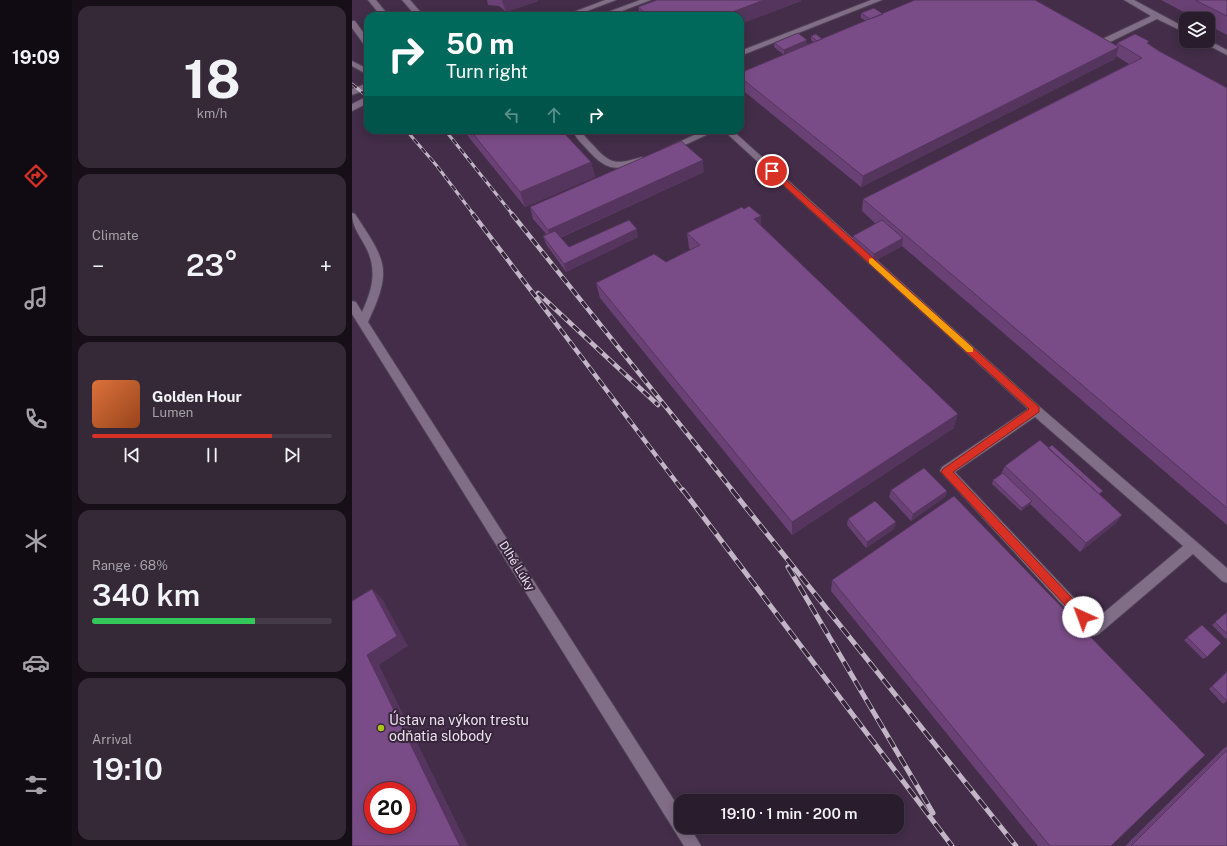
<!DOCTYPE html>
<html lang="en">
<head>
<meta charset="utf-8">
<style>
	:root { --surface:#291c2c; --page:#352938; --text:#f1f3f6; --muted:#a5a1a9; --line:#453a48; --accent:#d93025 }
	body { margin:0; font-family:"Public Sans",sans-serif; background:var(--page); color:var(--text); height:100vh; display:flex; flex-direction:column; font-size:15px; white-space:nowrap }
	* { box-sizing:border-box; margin:0 }
	p { font-size:13px; color:var(--muted) }
	.icon { flex:none; width:22px; height:22px; fill:none; stroke:currentColor; stroke-width:2; stroke-linecap:round; stroke-linejoin:round }
	.map { position:relative; flex:1; overflow:hidden }
	.details { display:flex; flex-direction:column; gap:6px; padding:6px; background:#170f18; width:280px }
	.details>* { flex:none }
	.top-card { position:absolute; left:12px; top:12px; width:380px; height:122px; border-radius:12px; box-shadow:0 2px 10px #0003,0 0 0 1px var(--line); background:#00695c; color:#fff; overflow:hidden }
	.tools { position:absolute; left:827px; top:12px; display:grid; gap:8px }
	.tools a { display:grid; place-items:center; width:36px; height:36px; border-radius:8px; background:var(--surface); box-shadow:0 2px 10px #0003,0 0 0 1px var(--line); font-size:20px }
	.speed { position:absolute; left:12px; top:782px; display:flex; gap:8px; font-size:20px; font-weight:700; text-align:center }
	.speed>* { display:grid; place-content:center; width:52px; height:52px; border-radius:50%; background:var(--surface); box-shadow:0 2px 10px #0003,0 0 0 1px var(--line); line-height:1 }
	.speed .limit { border:6px solid #d22; background:#fff; color:#111 }
	.pin { position:absolute; display:grid; place-items:center; width:34px; height:34px; color:#fff; margin:-17px; border:2px solid #fff; border-radius:50%; box-shadow:0 1px 4px #0007 }
	.me { position:absolute; width:44px; margin:-22px; rotate:317deg; stroke-linejoin:round; filter:drop-shadow(0 0 3px #0008) }
	.turn { display:flex; align-items:center; gap:14px; height:84px; padding:0 16px; font-size:18px }
	.turn .icon { width:52px; height:52px; stroke-width:2.5 }
	.turn b { display:block; font-size:28px; line-height:34px }
	.lanes { display:flex; align-items:center; height:38px; padding:0 16px; background:#0003; justify-content:center; gap:20px; direction:ltr }
	.lanes .off { opacity:.35 }
	.big { font-size:30px; font-weight:600; line-height:1.1 }
	.details .tile { flex:1; display:flex; flex-direction:column; justify-content:center; gap:6px; min-width:0; padding:0 14px; border-radius:12px; background:var(--page) }
	.details .dial { align-items:center; gap:0 }
	.dial b { font-size:52px; line-height:1 }
	.song { display:flex; align-items:center; gap:12px }
	.cover { width:48px; height:48px; border-radius:6px; background:linear-gradient(135deg,hsl(20 70% 55%),hsl(20 70% 35%)) }
	.played { height:4px; border-radius:2px; background:linear-gradient(90deg,var(--accent) 75%,var(--line) 75%) }
	.keys { display:flex; justify-content:space-around; direction:ltr }
	.heat { display:flex; justify-content:space-between; align-items:center; font-size:22px; direction:ltr }
	.charge { height:6px; border-radius:3px; background:linear-gradient(90deg,#34c759 68%,var(--line) 0) }
	.trip { position:absolute; left:322px; top:794px; width:230px; height:40px; border-radius:12px; background:var(--surface); box-shadow:0 2px 10px #0003,0 0 0 1px var(--line); font-weight:600; line-height:40px; text-align:center }
	main { display:flex; flex:1; min-height:0 }
	.dock { display:flex; flex-direction:column; width:72px; justify-content:space-around; align-items:center; background:#100b12; color:var(--muted) }
	.dock .icon { width:28px; height:28px }
	.dock .on { color:var(--accent) }
	.dock b { font-size:18px; color:var(--text) }
	.map>svg:first-child { display:block }
	.built { fill:#432d49; fill-rule:evenodd }
	.lines { fill:none; stroke-linecap:round; stroke-linejoin:round }
	.minor-casing { stroke:#4f4153; stroke-width:2 }
	.minor { fill:#806d86; fill-rule:evenodd }
	.rail-far2-casing { stroke:#c2b5c5; stroke-width:3 }
	.rail-far1-casing { stroke:#c2b5c5; stroke-width:4.5 }
	.rail-casing { stroke:#c2b5c5; stroke-width:5 }
	.rail-far2 { stroke:#37253b; stroke-width:2; stroke-dasharray:6; stroke-linecap:butt }
	.rail-far1 { stroke:#37253b; stroke-width:3; stroke-dasharray:8; stroke-linecap:butt }
	.rail { stroke:#37253b; stroke-width:3.5; stroke-dasharray:11; stroke-linecap:butt }
	.wall { fill:#694174 }
	.shaded-wall { fill:#55355e }
	.building { fill:#7a4c87; stroke:#55355e; fill-rule:evenodd }
	.route { fill:#d93025; stroke:#8d1f18 }
	.slow { fill:#f59e0b }
	.poi-dot { fill:#aac718; stroke:#37253b; stroke-width:1.5 }
	.labels { text-anchor:middle; dominant-baseline:central; stroke-width:4; stroke-linejoin:round; paint-order:stroke }
	.street-label { font-size:12px; fill:#ece1ef; stroke:#37253b }
	.near-poi-label { font-size:14px; fill:#ece1ef; stroke:#37253b; text-anchor:start }
</style>
</head>
<body>
<main>
<nav class="dock">
<b>19:09</b>
<svg class="icon on" aria-label="directions" viewBox="0 0 24 24"><path d="M12 3l9 9-9 9-9-9zM9 14v-3h6M13 9l2 2-2 2"/></svg>
<svg class="icon" aria-label="music" viewBox="0 0 24 24"><path d="M9 18V5l10-2v13"/><circle cx="6" cy="18" r="3"/><circle cx="16" cy="16" r="3"/></svg>
<svg class="icon" aria-label="phone" viewBox="0 0 24 24"><path d="M5 4h4l2 5-3 2q2 4 5 5l2-3 5 2v4C11 20 4 13 5 4z"/></svg>
<svg class="icon" aria-label="climate" viewBox="0 0 24 24"><path d="M12 3v18M4 7l16 10M4 17L20 7"/></svg>
<svg class="icon" aria-label="car" viewBox="0 0 24 24"><path d="M5 17H2v-5l4-1 3-4h7l3 4 3 1v5h-3M9 17h6M6 11h13"/><circle cx="7" cy="17" r="2"/><circle cx="17" cy="17" r="2"/></svg>
<svg class="icon" aria-label="filters" viewBox="0 0 24 24"><path d="M4 7h16M4 17h16"/><circle cx="9" cy="7" r="2"/><circle cx="15" cy="17" r="2"/></svg>
</nav>
<section class="details">
<div class="tile dial"><b>18</b><p>km/h</p></div>
<div class="tile"><p>Climate</p>
<div class="heat"><a>−</a><b class="big">23°</b><a>+</a></div>
</div>
<div class="tile">
<div class="song"><i class="cover"></i><div><b>Golden Hour</b><p>Lumen</p></div></div>
<div class="played"></div>
<div class="keys"><svg class="icon" aria-label="previous" viewBox="0 0 24 24"><path d="M18 5L8 12l10 7zM5 5v14"/></svg><svg class="icon" aria-label="pause" viewBox="0 0 24 24"><path d="M8 5v14M16 5v14"/></svg><svg class="icon" aria-label="next" viewBox="0 0 24 24"><path d="M6 5l10 7-10 7zM19 5v14"/></svg></div>
</div>
<div class="tile"><p>Range · 68%</p><b class="big">340 km</b><div class="charge"></div></div>
<div class="tile"><p>Arrival</p><b class="big">19:10</b></div>
</section>
<div class="map">
<svg width="875" height="846" viewBox="0 0 875 846">
	<rect width="100%" height="100%" fill="#37253b"/>
	<path class="built" d="M0,0h875v846h-875zM16,16h372v114h-372zM834,19h22v22h-22zM21,791h34v34h-34zM329,801h216v26h-216z"/>
	<g class="lines">
		<defs>
			<path id="minor" d="M16,0h8l13,16h-8z
				M50,0h8l14,16h-8z
				M253,0h11l-42,16h-11z
				M288,0h11l-42,16h-12z
				M519,0h11l-142,56v-5z
				M772,0h10l52,28v5l-29,-14 -53,26h-6v-4l53,-25z
				M0,21h3l13,18v7h-3l-13,-18z
				M856,40l19,10v5l-27,-14z
				M0,61l16,8v6l-16,-9z
				M16,83v6l-16,6v-6z
				M16,96v7l-16,8v-7z
				M221,130h8c3,6 7,10 12,15 18,21 24,19 49,12l5,3 -2,2c-31,9 -38,10 -60,-15 -5,-5 -10,-10 -12,-17z
				M353,130h12l-45,21 -3,1 -5,-3z
				M371,130h9l308,277 187,161v15l-5,-2 -29,-27 -94,80 -5,2 -5,-2 -149,-163 2,-4 86,-58zM683,417l148,129 -88,74 -140,-148z
				M0,213l3,1c31,47 38,55 13,108l313,489v16h9l11,19h-17l-332,-532v-13l4,1 6,10c11,-24 16,-44 2,-68 -6,-11 -12,-18 -12,-31z"/>
		</defs>
		<use href="#minor" class="minor-casing"/>
		<use href="#minor" class="minor"/>
		<defs>
			<path id="rail-far2" d="M0,84l16,13
				M54,130l31,36 37,49
				M93,130l68,85"/>
			<path id="rail-far1" d="M121,214l210,277
				M160,214l221,277
				M186,293l120,112"/>
			<path id="rail" d="M331,490l269,356
				M380,490l284,356
				M436,567l145,246"/>
		</defs>
		<use href="#rail-far2" class="rail-far2-casing"/>
		<use href="#rail-far1" class="rail-far1-casing"/>
		<use href="#rail" class="rail-casing"/>
		<use href="#rail-far2" class="rail-far2"/>
		<use href="#rail-far1" class="rail-far1"/>
		<use href="#rail" class="rail"/>
	</g>
	<path class="wall" d="M135,0h51v1l-32,11 -7,-6 -11,-1z
		M809,0h66v35l-19,-10v-6h-11z
		M449,1l-61,23v-8h-100l-2,-9z
		M509,13l22,1 233,32 1,-3 32,-2 -1,3 11,7 68,37v437l-325,-279 -29,16 -20,-18v-8l23,-12 -14,-13 1,-12 266,-135 -13,-8 -1,3 -254,128 -121,-99v-15l73,-31 -2,-2v-4l11,3 44,-18 -5,-3z
		M455,40v4l-23,11 -10,-8v-4z
		M111,130h98l30,32 4,15 -70,30z
		M352,172l-144,66 9,9 69,-10 -72,35 -20,-28 -3,-8 4,-1 -14,-16 -3,-12z
		M409,226l193,202 -162,107 -192,-237 -4,-15 70,-21 25,-12 -2,-2 -2,-15z
		M653,466l96,29h-1l22,20 -7,9 -35,28 -50,-48 -9,7 -29,-27 1,-4 8,-6z
		M539,490l56,1 -2,6 -34,24 -22,-24z
		M496,519l46,10 -28,19 -19,-23z
		M480,580l279,266h-73l-207,-255z
		M875,612v26l-1,1 -14,-14z
		M850,625l5,32 -4,2 -19,-19z
		M875,671v30l-4,3 -14,-15z
		M875,746v100h-102l98,-97z"/>
	<path class="shaded-wall" d="M150,0h36v1l-32,11z
		M412,0h37v1l-61,23v-8h-18z
		M455,40v4l-23,11v-5z
		M767,47l-4,12 -254,128 2,-11z
		M351,160l1,12 -152,69 -4,-11z
		M239,162l4,15 -70,30 -5,-15z
		M409,216v15l-7,-12z
		M285,229l1,8 -72,35 -2,-8z
		M551,238l-1,8 -29,16 1,-8z
		M606,414l-4,14 -162,107v-13z
		M595,491l-2,6 -34,24 2,-7z
		M680,501l-2,3 -9,7 1,-3z
		M770,515l-7,9 -35,28 6,-9z
		M544,522l-2,7 -28,19 1,-6z
		M20,589l11,11 25,46 -29,19 89,181h-8l-93,-191z"/>
	<path class="building" d="M305,0h107l-42,16h-73l-11,-9z
		M563,0h120l84,47 -256,129 -123,-99v-4z
		M843,0h32v16z
		M522,8l9,6 -13,5 -9,-6z
		M446,33l9,7 -23,10 -10,-7z
		M464,34l6,5 -5,2 -6,-5z
		M783,34l14,7 -2,2 12,8 68,37v420l-364,-309 279,-141 -25,-15z
		M118,130h91l30,32 -71,30z
		M329,141l22,19 -155,70 -18,-23z
		M397,206l12,10 -7,3 204,195 -166,108 -196,-239 58,-29 12,8 34,-17 -13,-12 55,-26 2,2z
		M277,220l8,9 -73,35 -21,-28 12,-5 14,16z
		M530,220l21,18 -29,16 -21,-18z
		M688,440l82,75 -36,28 -81,-77z
		M700,445l51,46 -4,3 -51,-46z
		M572,468l23,23 -34,23 -22,-24z
		M651,473l29,28 -10,7 -29,-28z
		M602,496l251,259 -94,91h-61l-218,-266z
		M523,501l21,21 -29,20 -19,-23z
		M20,589l25,47 -30,19 93,191h-108v-245zM21,791h34v34h-34z
		M875,612v22l-12,-12z
		M850,625l19,18 -14,14 -20,-20z
		M875,672v29l-15,-15z
		M875,750v96h-96z"/>
	<path class="route" d="M418,170h5l264,237v5l-86,60 134,142 2,3 -2,4 -4,1 -3,-1 -139,-149 2,-3 86,-60 -259,-236z"/>
	<path class="slow" d="M520,258l101,90v4h-6l-98,-89v-4z"/>
	<circle class="poi-dot" cx="29" cy="728" r="4"/>
	<g class="labels">
		<g class="street-label">
			<text transform="translate(165 566) rotate(58)">Dlhé Lúky</text>
		</g>
		<g class="near-poi-label">
			<text x="37" y="720">Ústav na výkon trestu<tspan x="37" dy="16">odňatia slobody</tspan></text>
		</g>
	</g>
</svg>
<div class="tools">
<a><svg class="icon" aria-label="layers" viewBox="0 0 24 24"><path d="M12 4l9 5-9 5-9-5zM3 14l9 5 9-5"/></svg></a>
</div>
<div class="speed"><div class="limit">20</div></div>
<div class="pin" style="left:420px;top:171px;background:#d93025"><svg class="icon" aria-label="arrive" viewBox="0 0 24 24"><path d="M6 21V4h12l-3 4 3 4H6"/></svg></div>
<svg class="me" style="left:731px;top:617px" viewBox="-20 -20 40 40"><circle r="19" fill="#fff"/><path d="M0-13L10 11 0 6-10 11z" fill="#d93025"/></svg>
<div class="trip">19:10 · 1 min · 200 m</div>
<div class="top-card">
<div class="turn"><svg class="icon" aria-label="right" viewBox="0 0 24 24"><path d="M7 20v-9h11M14 6l5 5-5 5"/></svg><div><b>50 m</b>Turn right</div></div>
<div class="lanes"><svg class="icon off" aria-label="left" viewBox="0 0 24 24"><path d="M17 20v-9H6M10 6l-5 5 5 5"/></svg><svg class="icon off" aria-label="ahead" viewBox="0 0 24 24"><path d="M12 20V5M6 11l6-6 6 6"/></svg><svg class="icon" aria-label="right" viewBox="0 0 24 24"><path d="M7 20v-9h11M14 6l5 5-5 5"/></svg></div>
</div>
</div>
</main>
</body>
</html>
